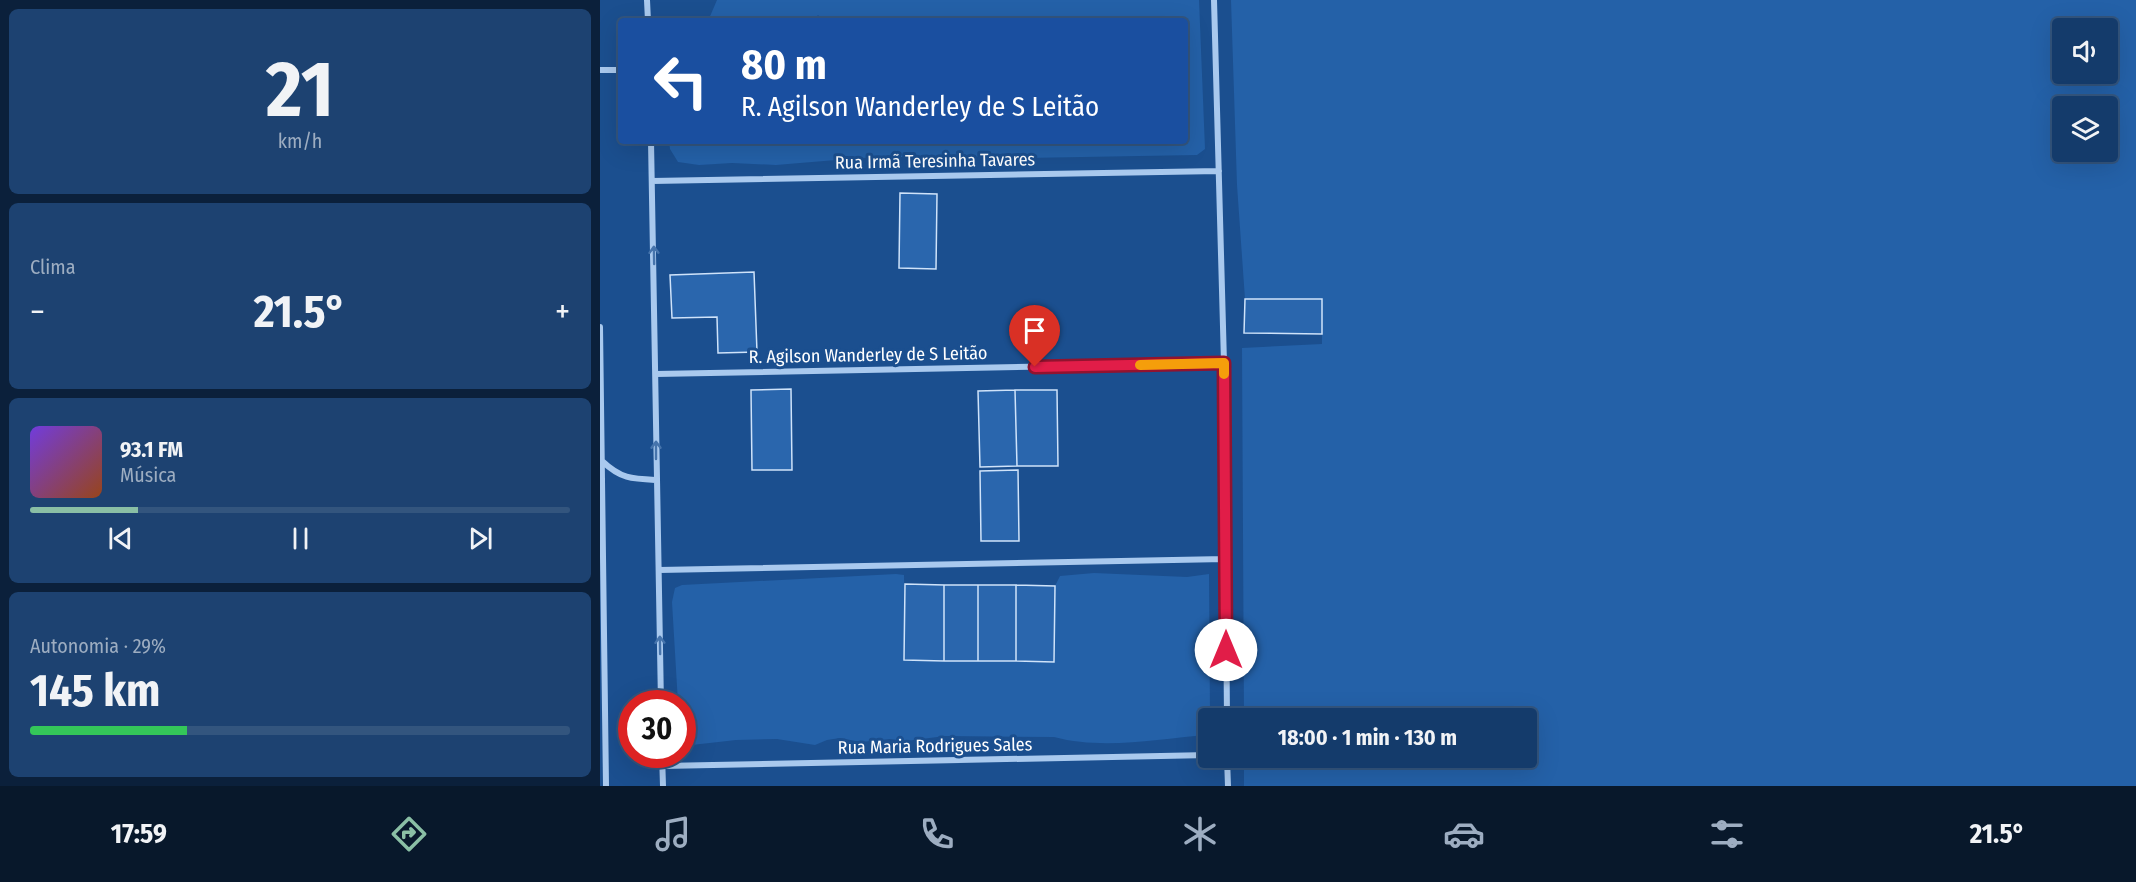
<!DOCTYPE html>
<html lang="pt">
<head>
<meta charset="utf-8">
<style>
	:root { --surface:#143b6b; --page:#1d4271; --text:#f1f3f6; --muted:#9dadc1; --line:#33557e; --accent:#8abfa5 }
	body { margin:0; font-family:"Fira Sans Condensed",sans-serif; background:var(--page); color:var(--text); height:100vh; display:flex; flex-direction:column; font-size:22px; white-space:nowrap }
	* { box-sizing:border-box; margin:0 }
	p { font-size:20px; color:var(--muted) }
	.icon { flex:none; width:33px; height:33px; fill:none; stroke:currentColor; stroke-width:2; stroke-linecap:round; stroke-linejoin:round }
	.map { position:relative; flex:1; overflow:hidden }
	.drawer { display:flex; flex-direction:column; gap:9px; padding:9px; background:#0b203b; width:600px }
	.drawer>* { flex:none }
	.banner { position:absolute; left:18px; top:18px; width:570px; height:126px; border-radius:6px; box-shadow:0 6px 24px #0002,0 0 0 2px var(--line); background:#1a4fa0; color:#fff; overflow:hidden }
	.tools { position:absolute; left:1452px; top:18px; display:grid; gap:12px }
	.tools a { display:grid; place-items:center; width:66px; height:66px; border-radius:6px; background:var(--surface); box-shadow:0 6px 24px #0002,0 0 0 2px var(--line); font-size:30px }
	.speed { position:absolute; left:18px; top:690px; display:flex; gap:12px; font-size:30px; font-weight:700; text-align:center }
	.speed>* { display:grid; place-content:center; width:78px; height:78px; border-radius:50%; background:var(--surface); box-shadow:0 6px 24px #0002,0 0 0 2px var(--line); line-height:1 }
	.speed .limit { border:9px solid #d22; background:#fff; color:#111 }
	.pin { position:absolute; display:grid; place-items:center; width:51px; height:51px; color:#fff; margin:-62px -26px; border-radius:50% 50% 50% 0; rotate:-45deg; box-shadow:0 0 6px #0007 }
	.pin .icon { rotate:45deg }
	.me { position:absolute; width:66px; margin:-33px; rotate:0deg; stroke-linejoin:round; filter:drop-shadow(0 0 4px #0008) }
	.turn { display:flex; align-items:center; gap:21px; height:126px; padding:0 24px; font-size:27px }
	.turn .icon { width:78px; height:78px; stroke-width:2.5 }
	.turn b { display:block; font-size:42px; line-height:51px }
	.big { font-size:45px; font-weight:700; line-height:1.1 }
	.drawer .widget { flex:1; display:flex; flex-direction:column; justify-content:center; gap:9px; min-width:0; padding:0 21px; border-radius:9px; background:var(--page) }
	.drawer .dial { align-items:center; gap:0 }
	.dial b { font-size:78px; line-height:1 }
	.song { display:flex; align-items:center; gap:18px }
	.cover { width:72px; height:72px; border-radius:9px; background:linear-gradient(135deg,hsl(260 70% 55%),hsl(20 70% 35%)) }
	.played { height:6px; border-radius:3px; background:linear-gradient(90deg,var(--accent) 20%,var(--line) 20%) }
	.keys { display:flex; justify-content:space-around; direction:ltr }
	.heat { display:flex; justify-content:space-between; align-items:center; font-size:33px; direction:ltr }
	.charge { height:9px; border-radius:4px; background:linear-gradient(90deg,#34c759 29%,var(--line) 0) }
	.trip { position:absolute; left:598px; top:708px; width:339px; height:60px; border-radius:6px; background:var(--surface); box-shadow:0 6px 24px #0002,0 0 0 2px var(--line); font-weight:700; line-height:60px; text-align:center }
	.tab-bar { display:flex; height:96px; justify-content:space-around; align-items:center; background:#08182b; color:var(--muted) }
	.tab-bar .icon { width:42px; height:42px }
	.tab-bar .on { color:var(--accent) }
	.tab-bar b { font-size:27px; color:var(--text) }
	main { display:flex; flex:1; min-height:0 }
	.map>svg:first-child { display:block }
	.green { fill:#2461a8; fill-rule:evenodd }
	.building { fill:#2a66ad; stroke:#cfe3fa; stroke-width:1.5 }
	.lines { fill:none; stroke-linecap:round; stroke-linejoin:round }
	.street { stroke:#a9c9ee; stroke-width:6 }
	.oneway { stroke:#4674ac }
	.route-casing { stroke:#92132f; stroke-width:15 }
	.route { stroke:#e11d48; stroke-width:10 }
	.slow { stroke:#f59e0b; stroke-width:10 }
	.labels { text-anchor:middle; dominant-baseline:central; stroke-width:6; stroke-linejoin:round; paint-order:stroke }
	.street-label { font-size:18px; fill:#fff; stroke:#1b4f8f }
</style>
</head>
<body>
<main>
<section class="drawer">
<div class="widget dial"><b>21</b><p>km/h</p></div>
<div class="widget"><p>Clima</p>
<div class="heat"><a>−</a><b class="big">21.5°</b><a>+</a></div>
</div>
<div class="widget">
<div class="song"><i class="cover"></i><div><b>93.1 FM</b><p>Música</p></div></div>
<div class="played"></div>
<div class="keys"><svg class="icon" aria-label="previous" viewBox="0 0 24 24"><path d="M18 5L8 12l10 7zM5 5v14"/></svg><svg class="icon" aria-label="pause" viewBox="0 0 24 24"><path d="M8 5v14M16 5v14"/></svg><svg class="icon" aria-label="next" viewBox="0 0 24 24"><path d="M6 5l10 7-10 7zM19 5v14"/></svg></div>
</div>
<div class="widget"><p>Autonomia · 29%</p><b class="big">145 km</b><div class="charge"></div></div>
</section>
<div class="map">
<svg width="1536" height="786" viewBox="0 0 1536 786">
	<rect width="100%" height="100%" fill="#1b4f8f"/>
	<path class="green" d="M117,0h482l6,149 -8,6 -172,3 -79,-2 -86,2 -84,7 -44,-2 -33,2 -21,-3 -8,-13 -1,-8h516v-120h-361l-6,-6 -5,6h-105z
		M631,0h905v786h-892v-28h283v-40h-283l-2,-370 80,-4v-45h-77l-8,-114zM1462,28h46v46h-46zM1462,106h46v46h-46z
		M494,573l93,4 22,-3 1,142 -3,19c-50,4 -104,15 -153,2l-109,-1 -39,5 -16,-2 -29,3 -21,-4 -13,2 -12,5 -38,-6 -41,1 -53,6 -1,-42 -4,-1 -6,-101 3,-14 7,-3 214,-11 8,1 1,85 149,2 1,-76 5,-10z"/>
	<path class="building" d="M300,193l37,1 -1,75 -37,-1z
		M154,272l3,80 -39,1 -1,-36 -45,1 -2,-43z
		M645,299h77v35l-78,-1z
		M191,389l1,81h-40l-1,-80z
		M415,390h42l1,76h-41z
		M415,390l2,76 -37,1 -2,-76z
		M418,470l1,71h-38l-1,-70z
		M305,584l39,1v76l-40,-1z
		M344,585h34v76h-34z
		M378,585h38v76h-38z
		M416,585l39,1 -1,76 -38,-1z"/>
	<g class="lines">
		<path class="street" d="M47,0l1,21
			M614,0l10,363 3,355
			M0,70h21
			M51,141l10,563
			M52,181l567,-10
			M0,327l6,459
			M56,374l568,-11
			M2,461c19,18 30,18 55,19
			M59,570l566,-11
			M62,754l1,32
			M627,758l1,28
			M62,766l547,-11"/>
	</g>
	<defs><path id="oneway-shaft" d="M-6 0H5M1.5-3L5.5 0L1.5 3" fill="none" stroke-width="1.6" stroke-linecap="round" stroke-linejoin="round" transform="scale(1.5)"/></defs>
	<g class="oneway">
		<use href="#oneway-shaft" transform="translate(54 255) rotate(-91)"/>
		<use href="#oneway-shaft" transform="translate(56 450) rotate(-90)"/>
		<use href="#oneway-shaft" transform="translate(60 645) rotate(-91)"/>
	</g>
	<g class="lines">
		<defs>
			<path id="route" d="M435,367l189,-4 2,287"/>
		</defs>
		<use href="#route" class="route-casing"/>
		<use href="#route" class="route"/>
		<path class="slow" d="M540,365l84,-2v11"/>
	</g>
	<g class="labels">
		<g class="street-label">
			<text transform="translate(335 161) rotate(-1)">Rua Irmã Teresinha Tavares</text>
			<text transform="translate(268 355) rotate(-1)">R. Agilson Wanderley de S Leitão</text>
			<text transform="translate(335 746) rotate(-1)">Rua Maria Rodrigues Sales</text>
		</g>
	</g>
</svg>
<div class="tools">
<a><svg class="icon" aria-label="sound" viewBox="0 0 24 24"><path d="M4 9h4l5-4v14l-5-4H4zM17 9q2 3 0 6"/></svg></a>
<a><svg class="icon" aria-label="layers" viewBox="0 0 24 24"><path d="M12 4l9 5-9 5-9-5zM3 14l9 5 9-5"/></svg></a>
</div>
<div class="speed"><div class="limit">30</div></div>
<div class="pin" style="left:435px;top:367px;background:#d93025"><svg class="icon" aria-label="arrive" viewBox="0 0 24 24"><path d="M6 21V4h12l-3 4 3 4H6"/></svg></div>
<svg class="me" style="left:626px;top:650px" viewBox="-20 -20 40 40"><circle r="19" fill="#fff"/><path d="M0-13L10 11 0 6-10 11z" fill="#e11d48"/></svg>
<div class="trip">18:00 · 1 min · 130 m</div>
<div class="banner">
<div class="turn"><svg class="icon" aria-label="left" viewBox="0 0 24 24"><path d="M17 20v-9H6M10 6l-5 5 5 5"/></svg><div><b>80 m</b>R. Agilson Wanderley de S Leitão</div></div>
</div>
</div>
</main>
<nav class="tab-bar">
<b>17:59</b>
<svg class="icon on" aria-label="directions" viewBox="0 0 24 24"><path d="M12 3l9 9-9 9-9-9zM9 14v-3h6M13 9l2 2-2 2"/></svg>
<svg class="icon" aria-label="music" viewBox="0 0 24 24"><path d="M9 18V5l10-2v13"/><circle cx="6" cy="18" r="3"/><circle cx="16" cy="16" r="3"/></svg>
<svg class="icon" aria-label="phone" viewBox="0 0 24 24"><path d="M5 4h4l2 5-3 2q2 4 5 5l2-3 5 2v4C11 20 4 13 5 4z"/></svg>
<svg class="icon" aria-label="climate" viewBox="0 0 24 24"><path d="M12 3v18M4 7l16 10M4 17L20 7"/></svg>
<svg class="icon" aria-label="car" viewBox="0 0 24 24"><path d="M5 17H2v-5l4-1 3-4h7l3 4 3 1v5h-3M9 17h6M6 11h13"/><circle cx="7" cy="17" r="2"/><circle cx="17" cy="17" r="2"/></svg>
<svg class="icon" aria-label="filters" viewBox="0 0 24 24"><path d="M4 7h16M4 17h16"/><circle cx="9" cy="7" r="2"/><circle cx="15" cy="17" r="2"/></svg>
<b>21.5°</b>
</nav>
</body>
</html>
